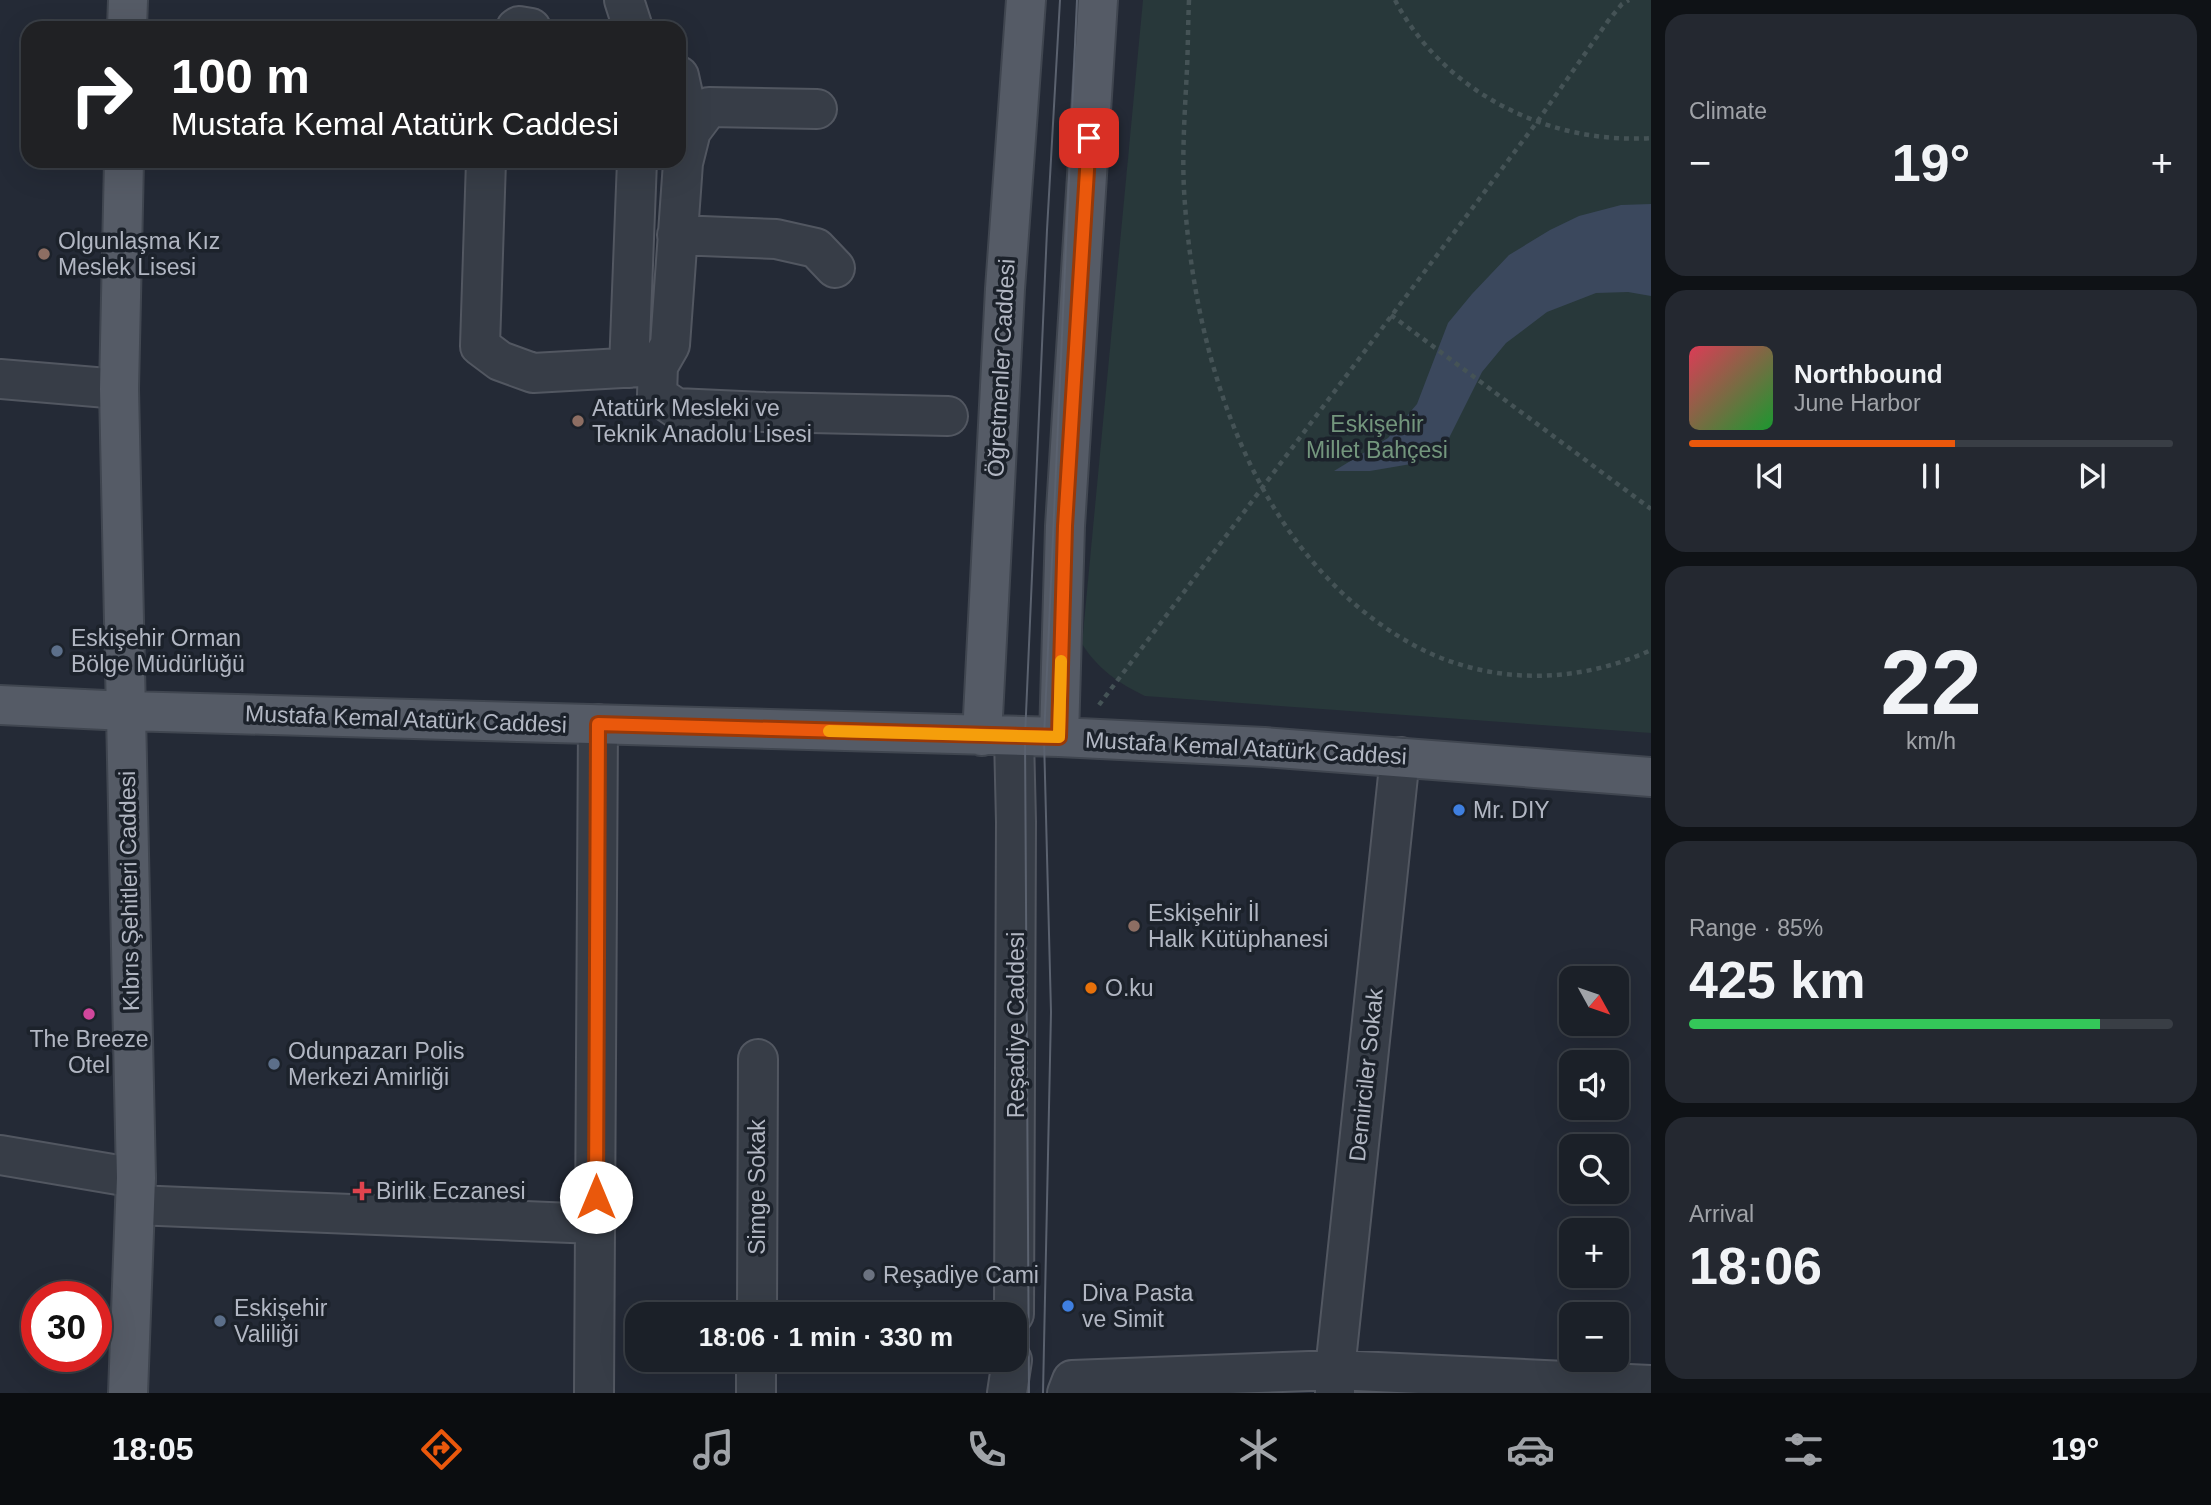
<!DOCTYPE html>
<html lang="en">
<head>
<meta charset="utf-8">
<style>
	:root { --surface:#1b2028; --page:#242830; --text:#f1f3f6; --muted:#a0a3a8; --line:#393e45; --accent:#ea580c }
	body { margin:0; font-family:Helvetica,sans-serif; background:var(--page); color:var(--text); height:100vh; display:flex; flex-direction:column; font-size:26px; white-space:nowrap }
	* { box-sizing:border-box; margin:0 }
	p { font-size:23px; color:var(--muted) }
	.icon { flex:none; width:38px; height:38px; fill:none; stroke:currentColor; stroke-width:2; stroke-linecap:round; stroke-linejoin:round }
	.map { position:relative; flex:1; overflow:hidden }
	.drawer { display:flex; flex-direction:column; gap:14px; padding:14px; background:#0f1216; width:560px }
	.drawer>* { flex:none }
	.hud { position:absolute; left:21px; top:21px; width:665px; height:147px; border-radius:21px; box-shadow:0 7px 28px #0002,0 0 0 2px var(--line); background:#202124; color:#fff; overflow:hidden }
	.needle { width:46px; rotate:130deg }
	.buttons { position:absolute; left:1559px; top:966px; display:grid; gap:14px }
	.buttons a { display:grid; place-items:center; width:70px; height:70px; border-radius:14px; background:var(--surface); box-shadow:0 7px 28px #0002,0 0 0 2px var(--line); font-size:35px }
	.speed { position:absolute; left:21px; top:1281px; display:flex; gap:14px; font-size:35px; font-weight:700; text-align:center }
	.speed>* { display:grid; place-content:center; width:91px; height:91px; border-radius:50%; background:var(--surface); box-shadow:0 7px 28px #0002,0 0 0 2px var(--line); line-height:1 }
	.speed .limit { border:10px solid #d22; background:#fff; color:#111 }
	.pin { position:absolute; display:grid; place-items:center; width:60px; height:60px; color:#fff; margin:-30px; border-radius:14px; box-shadow:0 4px 10px #0006 }
	.me { position:absolute; width:77px; margin:-38px; rotate:0deg; stroke-linejoin:round; filter:drop-shadow(0 0 5px #0008) }
	.turn { display:flex; align-items:center; gap:24px; height:147px; padding:0 35px; font-size:32px }
	.turn .icon { width:91px; height:91px; stroke-width:2.5 }
	.turn b { display:block; font-size:49px; line-height:60px }
	.big { font-size:52px; font-weight:700; line-height:1.1 }
	.drawer .tile { flex:1; display:flex; flex-direction:column; justify-content:center; gap:10px; min-width:0; padding:0 24px; border-radius:21px; background:var(--page) }
	.drawer .dial { align-items:center; gap:0 }
	.dial b { font-size:91px; line-height:1 }
	.song { display:flex; align-items:center; gap:21px }
	.cover { width:84px; height:84px; border-radius:10px; background:linear-gradient(135deg,hsl(350 70% 55%),hsl(130 70% 35%)) }
	.played { height:7px; border-radius:4px; background:linear-gradient(90deg,var(--accent) 55%,var(--line) 55%) }
	.keys { display:flex; justify-content:space-around; direction:ltr }
	.heat { display:flex; justify-content:space-between; align-items:center; font-size:38px; direction:ltr }
	.charge { height:10px; border-radius:5px; background:linear-gradient(90deg,#34c759 85%,var(--line) 0) }
	.trip { position:absolute; left:625px; top:1302px; width:402px; height:70px; border-radius:21px; background:var(--surface); box-shadow:0 7px 28px #0002,0 0 0 2px var(--line); font-weight:700; line-height:70px; text-align:center }
	.tabs { display:flex; height:112px; justify-content:space-around; align-items:center; background:#0b0d10; color:var(--muted) }
	.tabs .icon { width:49px; height:49px }
	.tabs .current { color:var(--accent) }
	.tabs b { font-size:32px; color:var(--text) }
	main { display:flex; flex:1; min-height:0 }
	.map>svg:first-child { display:block }
	.green { fill:#28383a }
	.water { fill:#3b485d }
	.lines { fill:none; stroke-linecap:round; stroke-linejoin:round }
	.minor-casing { stroke:#525761; stroke-width:42 }
	.major-casing { stroke:#404650; stroke-width:42 }
	.path { stroke:#455356; stroke-width:4.5; stroke-dasharray:5 5; stroke-linecap:butt }
	.minor { stroke:#373d47; stroke-width:38 }
	.major { stroke:#555b66; stroke-width:38 }
	.tram { stroke:#5b626f; stroke-width:2 }
	.route-casing { stroke:#983908; stroke-width:18 }
	.route { stroke:#ea580c; stroke-width:12 }
	.slow { stroke:#f59e0b; stroke-width:12 }
	.education-dot { fill:#8d6e63; stroke:#1c222b; stroke-width:2.5 }
	.service-dot { fill:#5c6f8a; stroke:#1c222b; stroke-width:2.5 }
	.shop-dot { fill:#3f7fe0; stroke:#1c222b; stroke-width:2.5 }
	.food-dot { fill:#e8710a; stroke:#1c222b; stroke-width:2.5 }
	.hotel-dot { fill:#d1479c; stroke:#1c222b; stroke-width:2.5 }
	.health-dot { fill:#e0444e; stroke:#1c222b; stroke-width:2.5 }
	.worship-dot { fill:#6b7280; stroke:#1c222b; stroke-width:2.5 }
	.labels { text-anchor:middle; dominant-baseline:central; stroke-width:7; stroke-linejoin:round; paint-order:stroke }
	.poi-label { font-size:23px; fill:#b2b7c3; stroke:#1c222b; text-anchor:start }
	.street-label { font-size:23px; fill:#b2b7c3; stroke:#1c222b }
	.park-label { font-size:23px; fill:#73967d; stroke:#1c222b }
</style>
</head>
<body>
<main>
<div class="map">
<svg width="1651" height="1393" viewBox="0 0 1651 1393">
	<rect width="100%" height="100%" fill="#242a36"/>
	<path class="green" d="M1143,0h508v733l-506,-37c-27,-13 -47,-27 -63,-52z"/>
	<path class="water" d="M1651,204v92l-23,-4 -32,1 -49,19 -41,31 -24,29 -33,66 -38,26 -41,7h-36l54,-33 29,-34 31,-81 24,-29 37,-39 41,-25 29,-14 42,-11z"/>
	<g class="lines">
		<defs>
			<path id="minor" d="M624,0l9,28
				M516,28l3,-2 12,2
				M679,76l12,55
				M486,161l-6,185 20,15 33,12 125,-7 12,-21 13,-182 8,-32 18,-24 108,2
				M677,235l99,4 40,9 19,20
				M658,366l-1,29 19,13 89,4 183,4
				M629,368l8,-207
				M0,379l119,10
				M0,1155l136,23
				M135,1205l461,19
				M757,1314l1,-255
				M1014,1314l2,-492 -2,-85
				M594,1393l4,-669
				M756,1393v-33
				M1007,1393l5,-33
				M1067,1393l5,-13 263,-10 316,15
				M1335,1393v-23l65,-613"/>
			<path id="major" d="M127,28l1,-28
				M124,161l-5,228 17,789 -8,215
				M0,705l126,6 933,26 205,10 387,30
				M982,736l23,-447 21,-289
				M1059,737l6,-211 33,-526"/>
		</defs>
		<use href="#minor" class="minor-casing"/>
		<use href="#major" class="major-casing"/>
		<path class="path" d="M1189,0c-1,23 -1,46 -2,69 -2,40 -5,81 -3,121 10,173 73,374 237,459 72,36 157,35 230,1
			M1395,0c48,92 154,145 256,138
			M1391,315l260,194
			M1099,705l438,-583 71,-101 14,-17 7,-4"/>
		<use href="#minor" class="minor"/>
		<use href="#major" class="major"/>
		<path class="tram" d="M1029,1393l-4,-656 22,-507 13,-230
			M1043,1393l8,-381 -7,-274 33,-738"/>
	</g>
	<g class="lines">
		<defs>
			<path id="route" d="M596,1197l2,-473 461,13 6,-211 24,-388"/>
		</defs>
		<use href="#route" class="route-casing"/>
		<use href="#route" class="route"/>
		<path class="slow" d="M829,731l230,6 2,-76"/>
	</g>
	<g class="education-dot">
		<circle cx="44" cy="254" r="7"/>
		<circle cx="578" cy="421" r="7"/>
		<circle cx="1134" cy="926" r="7"/>
	</g>
	<g class="service-dot">
		<circle cx="57" cy="651" r="7"/>
		<circle cx="274" cy="1064" r="7"/>
		<circle cx="220" cy="1321" r="7"/>
	</g>
	<g class="shop-dot">
		<circle cx="1459" cy="810" r="7"/>
		<circle cx="1068" cy="1306" r="7"/>
	</g>
	<circle class="food-dot" cx="1091" cy="988" r="7"/>
	<circle class="hotel-dot" cx="89" cy="1014" r="7"/>
	<path class="health-dot" d="M358.5 1180.5h7v7h7v7h-7v7h-7v-7h-7v-7h7z"/>
	<circle class="worship-dot" cx="869" cy="1275" r="7"/>
	<g class="labels">
		<g class="poi-label">
			<text x="58" y="241">Olgunlaşma Kız<tspan x="58" dy="26">Meslek Lisesi</tspan></text>
			<text x="592" y="408">Atatürk Mesleki ve<tspan x="592" dy="26">Teknik Anadolu Lisesi</tspan></text>
			<text x="71" y="638">Eskişehir Orman<tspan x="71" dy="26">Bölge Müdürlüğü</tspan></text>
			<text x="1473" y="810">Mr. DIY</text>
			<text x="1148" y="913">Eskişehir İl<tspan x="1148" dy="26">Halk Kütüphanesi</tspan></text>
			<text x="1105" y="988">O.ku</text>
			<text x="89" y="1039" text-anchor="middle">The Breeze<tspan x="89" dy="26">Otel</tspan></text>
			<text x="288" y="1051">Odunpazarı Polis<tspan x="288" dy="26">Merkezi Amirliği</tspan></text>
			<text x="376" y="1191">Birlik Eczanesi</text>
			<text x="883" y="1275">Reşadiye Cami</text>
			<text x="1082" y="1293">Diva Pasta<tspan x="1082" dy="26">ve Simit</tspan></text>
			<text x="234" y="1308">Eskişehir<tspan x="234" dy="26">Valiliği</tspan></text>
		</g>
		<g class="street-label">
			<text transform="translate(1001 368) rotate(-87)">Öğretmenler Caddesi</text>
			<text transform="translate(406 719) rotate(2)">Mustafa Kemal Atatürk Caddesi</text>
			<text transform="translate(1246 748) rotate(3)">Mustafa Kemal Atatürk Caddesi</text>
			<text transform="translate(129 891) rotate(-91)">Kıbrıs Şehitleri Caddesi</text>
			<text transform="translate(1016 1025) rotate(-90)">Reşadiye Caddesi</text>
			<text transform="translate(1366 1075) rotate(-84)">Demirciler Sokak</text>
			<text transform="translate(757 1187) rotate(-90)">Simge Sokak</text>
		</g>
		<g class="park-label">
			<text x="1377" y="424">Eskişehir<tspan x="1377" dy="26">Millet Bahçesi</tspan></text>
		</g>
	</g>
</svg>
<div class="buttons">
<a><svg class="needle" viewBox="-14 -14 28 28"><path d="M0-13l5 13h-10z" fill="#e53935"/><path d="M0 13l5-13h-10z" fill="#a0a3a8"/></svg></a>
<a><svg class="icon" aria-label="sound" viewBox="0 0 24 24"><path d="M4 9h4l5-4v14l-5-4H4zM17 9q2 3 0 6"/></svg></a>
<a><svg class="icon" aria-label="search" viewBox="0 0 24 24"><circle cx="10" cy="10" r="6"/><path d="M15 15l6 6"/></svg></a>
<a>+</a>
<a>−</a>
</div>
<div class="speed"><div class="limit">30</div></div>
<div class="pin" style="left:1089px;top:138px;background:#d93025"><svg class="icon" aria-label="arrive" viewBox="0 0 24 24"><path d="M6 21V4h12l-3 4 3 4H6"/></svg></div>
<svg class="me" style="left:596px;top:1197px" viewBox="-20 -20 40 40"><circle r="19" fill="#fff"/><path d="M0-13L10 11 0 6-10 11z" fill="#ea580c"/></svg>
<div class="trip">18:06 · 1 min · 330 m</div>
<div class="hud">
<div class="turn"><svg class="icon" aria-label="right" viewBox="0 0 24 24"><path d="M7 20v-9h11M14 6l5 5-5 5"/></svg><div><b>100 m</b>Mustafa Kemal Atatürk Caddesi</div></div>
</div>
</div>
<section class="drawer">
<div class="tile"><p>Climate</p>
<div class="heat"><a>−</a><b class="big">19°</b><a>+</a></div>
</div>
<div class="tile">
<div class="song"><i class="cover"></i><div><b>Northbound</b><p>June Harbor</p></div></div>
<div class="played"></div>
<div class="keys"><svg class="icon" aria-label="previous" viewBox="0 0 24 24"><path d="M18 5L8 12l10 7zM5 5v14"/></svg><svg class="icon" aria-label="pause" viewBox="0 0 24 24"><path d="M8 5v14M16 5v14"/></svg><svg class="icon" aria-label="next" viewBox="0 0 24 24"><path d="M6 5l10 7-10 7zM19 5v14"/></svg></div>
</div>
<div class="tile dial"><b>22</b><p>km/h</p></div>
<div class="tile"><p>Range · 85%</p><b class="big">425 km</b><div class="charge"></div></div>
<div class="tile"><p>Arrival</p><b class="big">18:06</b></div>
</section>
</main>
<nav class="tabs">
<b>18:05</b>
<svg class="icon current" aria-label="directions" viewBox="0 0 24 24"><path d="M12 3l9 9-9 9-9-9zM9 14v-3h6M13 9l2 2-2 2"/></svg>
<svg class="icon" aria-label="music" viewBox="0 0 24 24"><path d="M9 18V5l10-2v13"/><circle cx="6" cy="18" r="3"/><circle cx="16" cy="16" r="3"/></svg>
<svg class="icon" aria-label="phone" viewBox="0 0 24 24"><path d="M5 4h4l2 5-3 2q2 4 5 5l2-3 5 2v4C11 20 4 13 5 4z"/></svg>
<svg class="icon" aria-label="climate" viewBox="0 0 24 24"><path d="M12 3v18M4 7l16 10M4 17L20 7"/></svg>
<svg class="icon" aria-label="car" viewBox="0 0 24 24"><path d="M5 17H2v-5l4-1 3-4h7l3 4 3 1v5h-3M9 17h6M6 11h13"/><circle cx="7" cy="17" r="2"/><circle cx="17" cy="17" r="2"/></svg>
<svg class="icon" aria-label="filters" viewBox="0 0 24 24"><path d="M4 7h16M4 17h16"/><circle cx="9" cy="7" r="2"/><circle cx="15" cy="17" r="2"/></svg>
<b>19°</b>
</nav>
</body>
</html>
